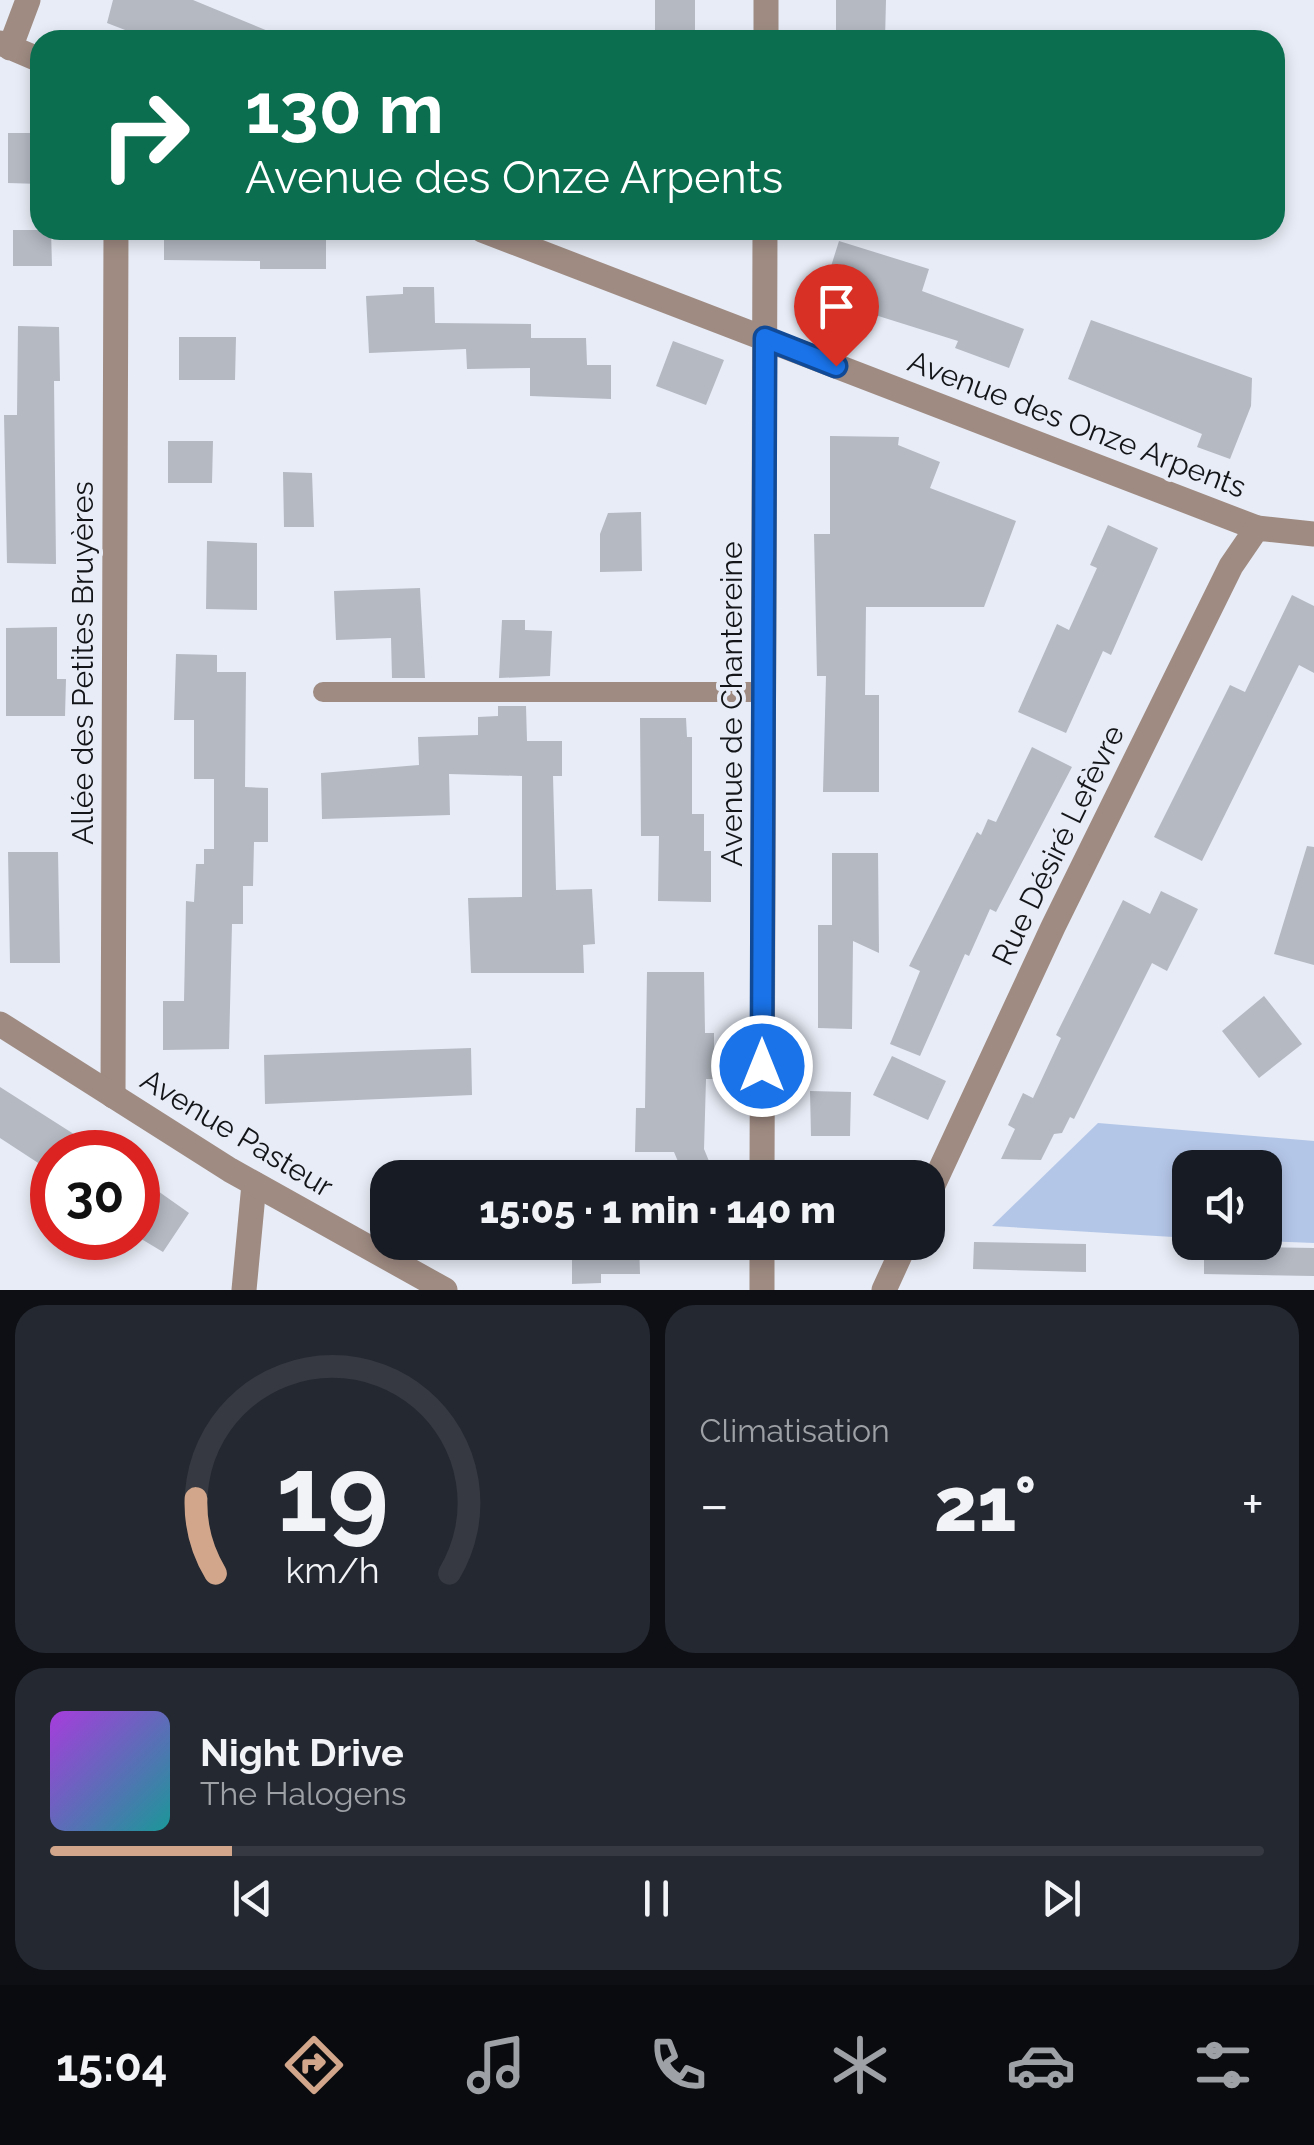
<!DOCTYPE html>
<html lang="fr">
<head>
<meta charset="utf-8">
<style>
	:root { --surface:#171b24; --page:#242831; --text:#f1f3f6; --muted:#9ea1a6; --line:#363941; --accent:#d1a68a }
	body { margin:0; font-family:Raleway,sans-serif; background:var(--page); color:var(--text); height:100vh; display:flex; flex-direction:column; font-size:38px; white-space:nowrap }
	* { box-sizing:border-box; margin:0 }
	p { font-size:32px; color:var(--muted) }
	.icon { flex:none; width:55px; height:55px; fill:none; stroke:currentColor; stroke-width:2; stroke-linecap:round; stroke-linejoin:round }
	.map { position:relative; height:1290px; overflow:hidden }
	.drawer { display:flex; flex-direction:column; gap:15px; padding:15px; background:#0d0f14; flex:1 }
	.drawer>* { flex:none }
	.guide { position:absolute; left:30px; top:30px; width:1255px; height:210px; border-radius:30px; box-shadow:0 5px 15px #0003; background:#0b6e4f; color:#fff; overflow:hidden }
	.fabs { position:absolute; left:1172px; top:1150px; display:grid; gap:20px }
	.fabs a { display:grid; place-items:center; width:110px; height:110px; border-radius:20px; background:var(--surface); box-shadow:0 5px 15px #0003; font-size:50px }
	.speed { position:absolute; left:30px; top:1130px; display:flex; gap:20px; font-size:50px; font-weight:700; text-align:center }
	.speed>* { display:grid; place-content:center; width:130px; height:130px; border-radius:50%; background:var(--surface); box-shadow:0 5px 15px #0003; line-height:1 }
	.speed .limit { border:15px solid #d22; background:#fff; color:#111 }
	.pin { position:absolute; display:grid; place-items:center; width:85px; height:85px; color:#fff; margin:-102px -42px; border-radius:50% 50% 50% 0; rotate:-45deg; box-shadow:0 0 10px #0007 }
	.pin .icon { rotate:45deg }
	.me { position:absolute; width:110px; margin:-55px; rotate:0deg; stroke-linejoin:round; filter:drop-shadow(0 0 8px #0008) }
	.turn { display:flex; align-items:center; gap:35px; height:210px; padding:0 50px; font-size:45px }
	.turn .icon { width:130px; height:130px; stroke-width:2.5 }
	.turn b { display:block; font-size:70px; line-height:85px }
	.big { font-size:75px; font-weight:800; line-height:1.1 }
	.drawer .tile { flex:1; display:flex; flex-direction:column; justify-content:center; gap:15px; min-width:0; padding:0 35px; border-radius:30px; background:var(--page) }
	.drawer .dial { align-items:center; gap:0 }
	.dial svg { height:260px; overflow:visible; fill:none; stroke:var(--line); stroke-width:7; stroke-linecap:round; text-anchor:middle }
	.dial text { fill:var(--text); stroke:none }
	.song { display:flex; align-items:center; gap:30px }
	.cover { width:120px; height:120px; border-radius:15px; background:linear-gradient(135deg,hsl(280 70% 55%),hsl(180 70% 35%)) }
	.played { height:10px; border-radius:5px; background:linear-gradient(90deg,var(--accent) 15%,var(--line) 15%) }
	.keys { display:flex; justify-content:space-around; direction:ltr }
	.heat { display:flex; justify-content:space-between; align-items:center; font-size:55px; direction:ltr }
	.drawer .tiles { flex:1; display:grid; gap:15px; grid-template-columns:1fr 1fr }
	.tile:last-child { grid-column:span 2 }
	.trip { position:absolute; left:370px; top:1160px; width:575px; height:100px; border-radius:30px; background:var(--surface); box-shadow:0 5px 15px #0003; font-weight:800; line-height:100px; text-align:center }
	.tab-bar { display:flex; height:160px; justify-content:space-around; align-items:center; background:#090b0e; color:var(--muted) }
	.tab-bar .icon { width:70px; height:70px }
	.tab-bar .current { color:var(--accent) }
	.tab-bar b { font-size:45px; color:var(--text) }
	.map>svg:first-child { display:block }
	.green { fill:#b4c6e8 }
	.building { fill:#b4b9c2 }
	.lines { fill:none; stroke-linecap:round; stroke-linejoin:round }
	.service { stroke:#9f8b82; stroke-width:20 }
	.minor { stroke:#9f8b82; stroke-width:25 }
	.tertiary { stroke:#9f8b82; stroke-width:25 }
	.route-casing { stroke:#114b97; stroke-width:25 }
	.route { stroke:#1a73e8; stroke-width:18 }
	.labels { text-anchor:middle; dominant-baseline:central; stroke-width:8; stroke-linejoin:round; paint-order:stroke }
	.street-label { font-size:30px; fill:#131518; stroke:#e7ecf6 }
</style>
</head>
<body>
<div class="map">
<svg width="1314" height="1290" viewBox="0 0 1314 1290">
	<rect width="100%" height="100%" fill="#e7ecf6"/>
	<path class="green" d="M1098,1123l216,18v102l-49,-2v-73h-75v70l-198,-12z"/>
	<path class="building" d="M113,0h80l97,40h-139l-44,-17z
		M655,0h40v40h-40z
		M836,0h50l-1,40h-49z
		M8,133h32v51l-32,-1z
		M13,230h38l1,36h-39z
		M164,230h162v39h-66v-8l-96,-1z
		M839,241l90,28 -7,22 102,38 -15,39 -54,-20 3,-7 -137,-43z
		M403,287h31l1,36 96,1v14h55l1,27h24v34l-81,-3v-28l-63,1 -1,-20 -97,4 -3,-57 37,-2z
		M1091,320l161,58 -1,28 -21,53 -33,-12 5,-13 -134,-55z
		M18,326l41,1 1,54h-6l2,183 -49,-1 -3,-148h13z
		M179,337h57l-1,43h-56z
		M673,341l51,19 -18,45 -50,-19z
		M830,436l69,1 -1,8 42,17 -10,26 86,33 -32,86h-118l-1,88h14v97h-56l3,-116h-9l-3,-142h16z
		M168,441h45l-1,42h-44z
		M283,472l29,1 2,54h-30z
		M641,512l1,59 -42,1v-38l8,-21z
		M1108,525l50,23 -47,107 -8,-4 -37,82 -48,-21 39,-88 12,6 28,-62 -7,-3z
		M207,541l50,2v67l-51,-1z
		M420,588l5,90h-33l-1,-40 -55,2 -2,-49z
		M1292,595l22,11v67l-15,-8 -97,196 -48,-24 76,-152 15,7z
		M502,620h23v10l27,1 -2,45 -51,2z
		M57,627v52h9l-1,37h-59v-88z
		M176,654l41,1v17h29l-1,115 23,1v54h-14l-1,44h-10v38h-11l-3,125 -66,1v-49h21l2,-100 8,1 2,-38h8v-15h10v-70h-20v-59h-20z
		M498,706h28l1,35h35v35h-9l3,114 36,-1 3,55 -12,1 1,28h-113l-3,-75 54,-1v-121l-73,-2 1,41 -128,4 -1,-46 98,-8 -1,-28 60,-2v-18l20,-1z
		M640,718h46l1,19h5v77h12v37h7v51l-53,-1 1,-65h-18z
		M1032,747l40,20 -76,145 -6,-3 -21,47 -4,-2 -45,102 -30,-12 30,-73 -11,-5 68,-134 4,3 7,-16 8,3z
		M1307,846l7,1v118l-40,-11z
		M8,852h50l2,111h-50z
		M832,853h46l1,100 -26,-12 -1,88 -34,-1v-103h14z
		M1161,891l37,18 -31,62 -15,-8 -78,156 -4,-2 -8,16 -8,1 -13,26 -40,-1 14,-30 -7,-4 15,-32 10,5 28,-60 -5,-3 67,-135 27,14z
		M647,972h57l1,61h9v46h-8l-2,70 12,29h-31l-11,-26h-39l1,-44h9z
		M1264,996l38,48 -43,34 -37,-47z
		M471,1048l1,47 -207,9 -1,-49z
		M892,1056l54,25 -18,39 -55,-25z
		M0,1087l102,65h-50v20l-52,-34z
		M810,1091l41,1 -1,44h-39z
		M148,1184l41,29 -26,39 -25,-15v-36z
		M572,1242h67l1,32h-39v9l-29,1z
		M974,1242l112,2v28l-113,-3z
		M1204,1246l110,2v28l-110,-2z"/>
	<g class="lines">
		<path class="service" d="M323,692h441"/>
		<path class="minor" d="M766,40v-40
			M0,43l40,17
			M10,48l18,-48
			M482,230l775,298
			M113,1096l3,-866
			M762,1178l3,-948
			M762,1242v48
			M244,1290l10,-106"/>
		<path class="tertiary" d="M0,1024l230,146 215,120
			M928,1196l125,-269 178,-361 26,-38 57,6
			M884,1290l22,-48"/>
	</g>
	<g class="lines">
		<defs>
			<path id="route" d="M762,1066l3,-728 71,28"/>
		</defs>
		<use href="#route" class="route-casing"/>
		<use href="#route" class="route"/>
	</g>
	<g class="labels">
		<g class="street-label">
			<text transform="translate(1077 424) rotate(21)">Avenue des Onze Arpents</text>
			<text transform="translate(82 663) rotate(-90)">Allée des Petites Bruyères</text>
			<text transform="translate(731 704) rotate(-90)">Avenue de Chantereine</text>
			<text transform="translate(1058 845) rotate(-64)">Rue Désiré Lefèvre</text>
			<text transform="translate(237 1133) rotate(31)">Avenue Pasteur</text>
		</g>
	</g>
</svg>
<div class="fabs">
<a><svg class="icon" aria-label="sound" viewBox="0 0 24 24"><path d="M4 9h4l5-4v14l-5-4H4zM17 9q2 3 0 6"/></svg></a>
</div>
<div class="speed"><div class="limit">30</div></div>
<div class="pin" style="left:836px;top:366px;background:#d93025"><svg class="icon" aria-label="arrive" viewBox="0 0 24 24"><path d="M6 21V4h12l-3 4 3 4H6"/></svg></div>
<svg class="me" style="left:762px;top:1066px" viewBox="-20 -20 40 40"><circle r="17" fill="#1a73e8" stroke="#fff" stroke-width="3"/><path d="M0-11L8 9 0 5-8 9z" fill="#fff"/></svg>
<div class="trip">15:05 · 1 min · 140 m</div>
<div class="guide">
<div class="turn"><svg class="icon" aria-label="right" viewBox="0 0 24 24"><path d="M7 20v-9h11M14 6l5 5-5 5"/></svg><div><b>130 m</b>Avenue des Onze Arpents</div></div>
</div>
</div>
<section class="drawer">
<div class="tiles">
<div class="tile dial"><svg viewBox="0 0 100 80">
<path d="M14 69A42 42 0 1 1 86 69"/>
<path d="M14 69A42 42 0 0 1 8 46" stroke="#d1a68a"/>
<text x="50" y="56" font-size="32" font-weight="700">19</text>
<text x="50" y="72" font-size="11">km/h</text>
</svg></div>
<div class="tile"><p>Climatisation</p>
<div class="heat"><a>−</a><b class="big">21°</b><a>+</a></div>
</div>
<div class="tile">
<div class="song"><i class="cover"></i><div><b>Night Drive</b><p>The Halogens</p></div></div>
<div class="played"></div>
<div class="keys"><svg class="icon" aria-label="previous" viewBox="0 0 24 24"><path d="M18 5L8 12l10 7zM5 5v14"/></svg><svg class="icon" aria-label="pause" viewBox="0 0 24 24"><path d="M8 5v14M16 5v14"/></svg><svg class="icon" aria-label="next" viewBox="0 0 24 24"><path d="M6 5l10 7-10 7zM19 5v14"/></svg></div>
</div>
</div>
</section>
<nav class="tab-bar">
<b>15:04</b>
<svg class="icon current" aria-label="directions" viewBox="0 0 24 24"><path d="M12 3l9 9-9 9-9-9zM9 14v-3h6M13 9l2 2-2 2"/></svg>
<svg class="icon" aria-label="music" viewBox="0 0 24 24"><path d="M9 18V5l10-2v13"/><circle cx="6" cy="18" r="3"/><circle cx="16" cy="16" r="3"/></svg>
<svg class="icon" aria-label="phone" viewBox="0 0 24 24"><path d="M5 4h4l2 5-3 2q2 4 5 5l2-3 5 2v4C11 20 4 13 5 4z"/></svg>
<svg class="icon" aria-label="climate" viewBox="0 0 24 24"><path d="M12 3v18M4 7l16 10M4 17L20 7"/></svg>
<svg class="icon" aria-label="car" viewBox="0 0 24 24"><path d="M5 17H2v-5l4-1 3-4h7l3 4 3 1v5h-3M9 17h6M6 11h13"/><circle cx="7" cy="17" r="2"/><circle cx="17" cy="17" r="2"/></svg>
<svg class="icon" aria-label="filters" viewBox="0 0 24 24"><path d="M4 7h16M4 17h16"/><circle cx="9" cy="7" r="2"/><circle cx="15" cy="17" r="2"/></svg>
</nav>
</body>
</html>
